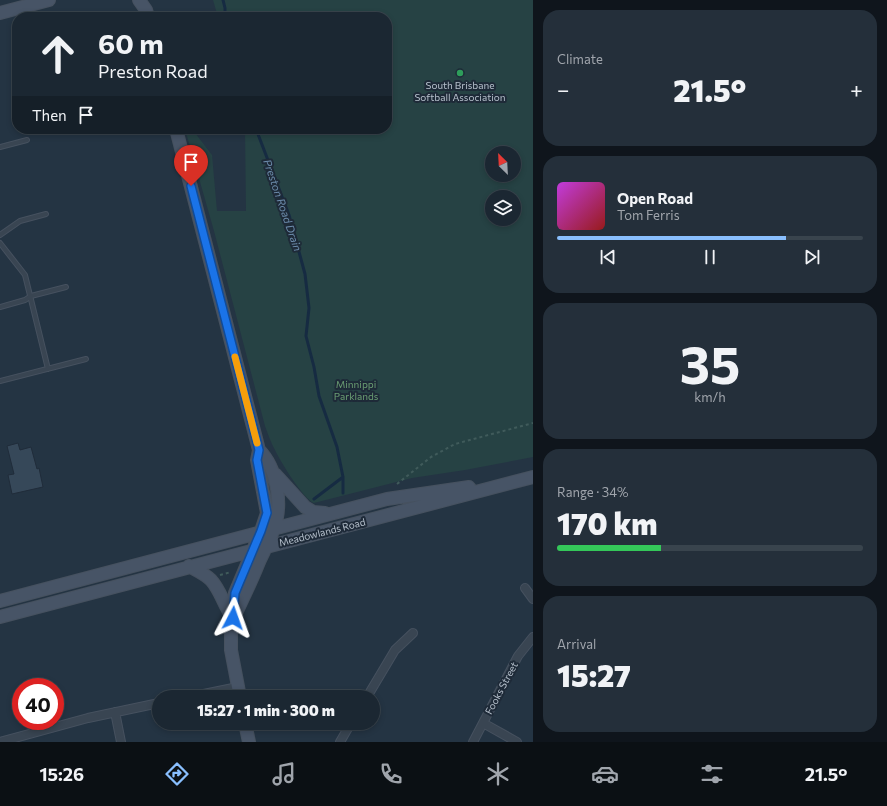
<!DOCTYPE html>
<html lang="en">
<head>
<meta charset="utf-8">
<style>
	:root { --surface:#1b2732; --page:#242f3a; --text:#f1f3f6; --muted:#a0a5ac; --line:#39444d; --accent:#89bffe }
	body { margin:0; font-family:Commissioner,sans-serif; background:var(--page); color:var(--text); height:100vh; display:flex; flex-direction:column; font-size:15px; white-space:nowrap }
	* { box-sizing:border-box; margin:0 }
	p { font-size:13px; color:var(--muted) }
	.icon { flex:none; width:22px; height:22px; fill:none; stroke:currentColor; stroke-width:2; stroke-linecap:round; stroke-linejoin:round }
	.map { position:relative; flex:1; overflow:hidden }
	.panel { display:flex; flex-direction:column; gap:10px; padding:10px; background:#0f151c; width:354px }
	.panel>* { flex:none }
	.banner { position:absolute; left:12px; top:12px; width:380px; height:122px; border-radius:16px; box-shadow:0 2px 6px #0003,0 0 0 1px var(--line); background:#1b2732; color:var(--text); overflow:hidden }
	.needle { width:26px; rotate:336deg }
	.buttons { position:absolute; left:485px; top:146px; display:grid; gap:8px }
	.buttons a { display:grid; place-items:center; width:36px; height:36px; border-radius:50%; background:var(--surface); box-shadow:0 2px 6px #0003,0 0 0 1px var(--line); font-size:20px }
	.speed { position:absolute; left:12px; top:678px; display:flex; gap:8px; font-size:20px; font-weight:700; text-align:center }
	.speed>* { display:grid; place-content:center; width:52px; height:52px; border-radius:50%; background:var(--surface); box-shadow:0 2px 6px #0003,0 0 0 1px var(--line); line-height:1 }
	.speed .limit { border:6px solid #d22; background:#fff; color:#111 }
	.pin { position:absolute; display:grid; place-items:center; width:34px; height:34px; color:#fff; margin:-41px -17px; border-radius:50% 50% 50% 0; rotate:-45deg; box-shadow:0 0 4px #0007 }
	.pin .icon { rotate:45deg }
	.me { position:absolute; width:44px; margin:-22px; rotate:4deg; stroke-linejoin:round; filter:drop-shadow(0 0 3px #0008) }
	.turn { display:flex; align-items:center; gap:14px; height:84px; padding:0 20px; font-size:18px }
	.turn .icon { width:52px; height:52px; stroke-width:2.5 }
	.turn b { display:block; font-size:28px; line-height:34px }
	.then { display:flex; align-items:center; height:38px; padding:0 20px; background:#0003; gap:8px; font-size:15px }
	.big { font-size:30px; font-weight:800; line-height:1.1 }
	.panel .card { flex:1; display:flex; flex-direction:column; justify-content:center; gap:6px; min-width:0; padding:0 14px; border-radius:16px; background:var(--page) }
	.panel .dial { align-items:center; gap:0 }
	.dial b { font-size:52px; line-height:1 }
	.song { display:flex; align-items:center; gap:12px }
	.cover { width:48px; height:48px; border-radius:6px; background:linear-gradient(135deg,hsl(290 70% 55%),hsl(0 70% 35%)) }
	.played { height:4px; border-radius:2px; background:linear-gradient(90deg,var(--accent) 75%,var(--line) 75%) }
	.keys { display:flex; justify-content:space-around; direction:ltr }
	.heat { display:flex; justify-content:space-between; align-items:center; font-size:22px; direction:ltr }
	.charge { height:6px; border-radius:3px; background:linear-gradient(90deg,#34c759 34%,var(--line) 0) }
	.trip { position:absolute; left:152px; top:690px; width:228px; height:40px; border-radius:20px; background:var(--surface); box-shadow:0 2px 6px #0003,0 0 0 1px var(--line); font-weight:800; line-height:40px; text-align:center }
	.menu { display:flex; height:64px; justify-content:space-around; align-items:center; background:#0b1014; color:var(--muted) }
	.menu .icon { width:28px; height:28px }
	.menu .active { color:var(--accent) }
	.menu b { font-size:18px; color:var(--text) }
	main { display:flex; flex:1; min-height:0 }
	.map>svg:first-child { display:block }
	.green { fill:#264244; fill-rule:evenodd }
	.lines { fill:none; stroke-linecap:round; stroke-linejoin:round }
	.stream { stroke:#162b42; stroke-width:3 }
	.building { fill:#364859; stroke:#202c3a }
	.lane-casing { stroke:#46515f; stroke-width:6 }
	.street-casing { stroke:#46515f; stroke-width:10 }
	.secondary-casing { stroke:#46515f; stroke-width:14 }
	.path { stroke:#405b5b; stroke-width:2; stroke-dasharray:3 3; stroke-linecap:butt }
	.lane { stroke:#394552; stroke-width:4 }
	.street { stroke:#394552; stroke-width:8 }
	.secondary { stroke:#475466; stroke-width:12 }
	.route-casing { stroke:#114b97; stroke-width:10 }
	.route { stroke:#1a73e8; stroke-width:7 }
	.slow { stroke:#f59e0b; stroke-width:7 }
	.leisure-dot { fill:#2e9e5b; stroke:#1e2a38; stroke-width:1.5 }
	.labels { text-anchor:middle; dominant-baseline:central; stroke-width:4; stroke-linejoin:round; paint-order:stroke }
	.poi-label { font-size:10px; fill:#b6c0cc; stroke:#1e2a38 }
	.park-label { font-size:10px; fill:#6b9f73; stroke:#1e2a38 }
	.street-label { font-size:10px; fill:#b6c0cc; stroke:#1e2a38 }
	.water-label { font-size:11px; font-style:italic; fill:#6d8dad; stroke:#1e2a38 }
</style>
</head>
<body>
<main>
<div class="map">
<svg width="533" height="742" viewBox="0 0 533 742">
	<rect width="100%" height="100%" fill="#243443"/>
	<path class="green" d="M213,0h320v457l-68,13 -53,8 -98,25c-10,-3 -34,-42 -39,-53 -4,-7 -7,-16 -10,-24l-51,-195 -29,-102h7l20,26 5,56h29l-1,-82h142v-112h-169zM492,153h22v22h-22zM492,197h22v22h-22z"/>
	<g class="lines">
		<path class="stream" d="M223,0l2,8v9
			M256,129l33,86 16,59 4,34 -3,28 8,31 5,29 18,51 6,30v16
			M314,499l29,-22"/>
	</g>
	<path class="building" d="M18,443l2,7 11,-3 6,22 2,-1 4,19 -31,7 -4,-19 6,-1 -7,-28z"/>
	<g class="lines">
		<defs>
			<path id="lane" d="M0,147l27,-7
				M0,235l20,-14 26,-7
				M0,243l25,32 23,94
				M0,307l25,-7 6,-4 35,-9
				M0,381l86,-22"/>
			<path id="street" d="M525,588l8,11
				M189,697l49,-10
				M367,697l28,-47 18,-17
				M115,712l6,30
				M483,723l34,19
				M0,742l88,-24 71,-15
				M340,742l11,-19
				M473,742l45,-86 15,-19"/>
			<path id="secondary" d="M139,0l7,10 2,7
				M0,13l49,-13
				M176,129l83,321 -2,10 10,53 -6,18 -26,62 -4,36v21l9,47
				M275,474l30,33 8,5 12,1
				M189,566c7,4 16,8 22,14 10,11 13,26 22,38
				M0,601l387,-102 82,-12
				M236,613c8,-17 16,-33 23,-51 5,-11 11,-22 15,-34 9,-24 3,-60 -15,-78
				M0,617l533,-140
				M245,723l4,19"/>
		</defs>
		<use href="#lane" class="lane-casing"/>
		<use href="#street" class="street-casing"/>
		<use href="#secondary" class="secondary-casing"/>
		<path class="path" d="M397,484l34,-27 24,-13 78,-21
			M220,575l11,-3"/>
		<use href="#lane" class="lane"/>
		<use href="#street" class="street"/>
		<use href="#secondary" class="secondary"/>
	</g>
	<g class="lines">
		<defs>
			<path id="route" d="M191,186l68,264 -2,10 10,53 -6,18 -26,62 -2,25"/>
		</defs>
		<use href="#route" class="route-casing"/>
		<use href="#route" class="route"/>
		<path class="slow" d="M235,357l22,86"/>
	</g>
	<circle class="leisure-dot" cx="460" cy="73" r="4"/>
	<g class="labels">
		<g class="poi-label">
			<text x="460" y="85">South Brisbane<tspan x="460" dy="12">Softball Association</tspan></text>
		</g>
		<g class="park-label">
			<text x="356" y="384">Minnippi<tspan x="356" dy="12">Parklands</tspan></text>
		</g>
		<g class="street-label">
			<text transform="translate(322 532) rotate(-14)">Meadowlands Road</text>
			<text transform="translate(501 688) rotate(-62)">Fooks Street</text>
		</g>
		<g class="water-label">
			<text transform="translate(283 205) rotate(71)">Preston Road Drain</text>
		</g>
	</g>
</svg>
<div class="buttons">
<a><svg class="needle" viewBox="-14 -14 28 28"><path d="M0-13l5 13h-10z" fill="#e53935"/><path d="M0 13l5-13h-10z" fill="#a0a5ac"/></svg></a>
<a><svg class="icon" aria-label="layers" viewBox="0 0 24 24"><path d="M12 4l9 5-9 5-9-5zM3 14l9 5 9-5"/></svg></a>
</div>
<div class="speed"><div class="limit">40</div></div>
<div class="pin" style="left:191px;top:186px;background:#d93025"><svg class="icon" aria-label="arrive" viewBox="0 0 24 24"><path d="M6 21V4h12l-3 4 3 4H6"/></svg></div>
<svg class="me" style="left:233px;top:618px" viewBox="-20 -20 40 40"><path d="M0-17L14 15 0 8-14 15z" fill="#1a73e8" stroke="#fff" stroke-width="4"/></svg>
<div class="trip">15:27 · 1 min · 300 m</div>
<div class="banner">
<div class="turn"><svg class="icon" aria-label="ahead" viewBox="0 0 24 24"><path d="M12 20V5M6 11l6-6 6 6"/></svg><div><b>60 m</b>Preston Road</div></div>
<div class="then">Then<svg class="icon" aria-label="arrive" viewBox="0 0 24 24"><path d="M6 21V4h12l-3 4 3 4H6"/></svg></div>
</div>
</div>
<section class="panel">
<div class="card"><p>Climate</p>
<div class="heat"><a>−</a><b class="big">21.5°</b><a>+</a></div>
</div>
<div class="card">
<div class="song"><i class="cover"></i><div><b>Open Road</b><p>Tom Ferris</p></div></div>
<div class="played"></div>
<div class="keys"><svg class="icon" aria-label="previous" viewBox="0 0 24 24"><path d="M18 5L8 12l10 7zM5 5v14"/></svg><svg class="icon" aria-label="pause" viewBox="0 0 24 24"><path d="M8 5v14M16 5v14"/></svg><svg class="icon" aria-label="next" viewBox="0 0 24 24"><path d="M6 5l10 7-10 7zM19 5v14"/></svg></div>
</div>
<div class="card dial"><b>35</b><p>km/h</p></div>
<div class="card"><p>Range · 34%</p><b class="big">170 km</b><div class="charge"></div></div>
<div class="card"><p>Arrival</p><b class="big">15:27</b></div>
</section>
</main>
<nav class="menu">
<b>15:26</b>
<svg class="icon active" aria-label="directions" viewBox="0 0 24 24"><path d="M12 3l9 9-9 9-9-9zM9 14v-3h6M13 9l2 2-2 2"/></svg>
<svg class="icon" aria-label="music" viewBox="0 0 24 24"><path d="M9 18V5l10-2v13"/><circle cx="6" cy="18" r="3"/><circle cx="16" cy="16" r="3"/></svg>
<svg class="icon" aria-label="phone" viewBox="0 0 24 24"><path d="M5 4h4l2 5-3 2q2 4 5 5l2-3 5 2v4C11 20 4 13 5 4z"/></svg>
<svg class="icon" aria-label="climate" viewBox="0 0 24 24"><path d="M12 3v18M4 7l16 10M4 17L20 7"/></svg>
<svg class="icon" aria-label="car" viewBox="0 0 24 24"><path d="M5 17H2v-5l4-1 3-4h7l3 4 3 1v5h-3M9 17h6M6 11h13"/><circle cx="7" cy="17" r="2"/><circle cx="17" cy="17" r="2"/></svg>
<svg class="icon" aria-label="filters" viewBox="0 0 24 24"><path d="M4 7h16M4 17h16"/><circle cx="9" cy="7" r="2"/><circle cx="15" cy="17" r="2"/></svg>
<b>21.5°</b>
</nav>
</body>
</html>
